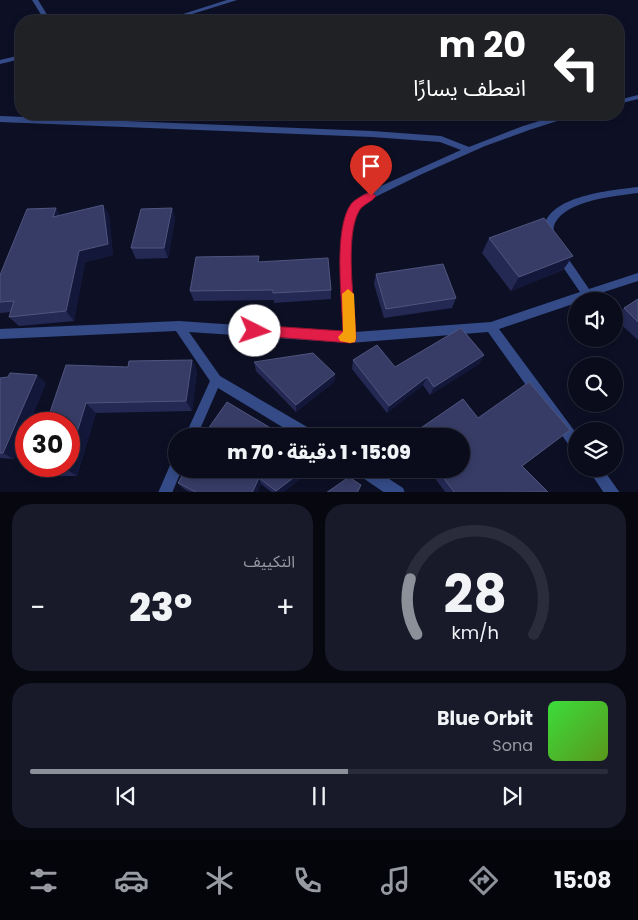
<!DOCTYPE html>
<html lang="ar">
<head>
<meta charset="utf-8">
<style>
	:root { --surface:#0a0c1c; --page:#181a29; --text:#f1f3f6; --muted:#999ba3; --line:#2a2c3b; --accent:#8c9099 }
	body { margin:0; font-family:Poppins,"Noto Sans Arabic",sans-serif; background:var(--page); color:var(--text); direction:rtl; height:100vh; display:flex; flex-direction:column; font-size:19px; white-space:nowrap }
	* { box-sizing:border-box; margin:0 }
	p { font-size:16px; color:var(--muted) }
	.icon { flex:none; width:28px; height:28px; fill:none; stroke:currentColor; stroke-width:2; stroke-linecap:round; stroke-linejoin:round }
	.map { position:relative; height:492px; overflow:hidden; direction:ltr }
	.panel { display:flex; flex-direction:column; gap:12px; padding:12px; background:#06070f; flex:1 }
	.panel>* { flex:none }
	.top-card { position:absolute; left:15px; top:15px; width:609px; height:105px; border-radius:20px; box-shadow:0 2px 8px #0003,0 0 0 1px var(--line); direction:rtl; background:#202124; color:#fff; overflow:hidden }
	.controls { position:absolute; left:568px; top:292px; display:grid; gap:10px }
	.controls a { display:grid; place-items:center; width:55px; height:55px; border-radius:50%; background:var(--surface); box-shadow:0 2px 8px #0003,0 0 0 1px var(--line); font-size:25px }
	.speed { position:absolute; left:15px; top:412px; display:flex; gap:10px; font-size:25px; font-weight:700; text-align:center }
	.speed>* { display:grid; place-content:center; width:65px; height:65px; border-radius:50%; background:var(--surface); box-shadow:0 2px 8px #0003,0 0 0 1px var(--line); line-height:1 }
	.speed .limit { border:8px solid #d22; background:#fff; color:#111 }
	.pin { position:absolute; display:grid; place-items:center; width:42px; height:42px; color:#fff; margin:-51px -21px; border-radius:50% 50% 50% 0; rotate:-45deg; box-shadow:0 0 5px #0007 }
	.pin .icon { rotate:45deg }
	.me { position:absolute; width:55px; margin:-28px; rotate:94deg; stroke-linejoin:round; filter:drop-shadow(0 0 4px #0008) }
	.turn { display:flex; align-items:center; gap:18px; height:105px; padding:0 15px; font-size:22px }
	.turn .icon { width:65px; height:65px; stroke-width:2.5 }
	.turn b { display:block; font-size:35px; line-height:42px }
	.big { font-size:38px; font-weight:800; line-height:1.1 }
	.panel .card { flex:1; display:flex; flex-direction:column; justify-content:center; gap:8px; min-width:0; padding:0 18px; border-radius:20px; background:var(--page) }
	.panel .dial { align-items:center; gap:0 }
	.dial svg { height:130px; overflow:visible; fill:none; stroke:var(--line); stroke-width:7; stroke-linecap:round; text-anchor:middle }
	.dial text { fill:var(--text); stroke:none }
	.song { display:flex; align-items:center; gap:15px }
	.cover { width:60px; height:60px; border-radius:8px; background:linear-gradient(135deg,hsl(120 70% 55%),hsl(90 70% 35%)) }
	.played { height:5px; border-radius:2px; background:linear-gradient(90deg,var(--accent) 55%,var(--line) 55%) }
	.keys { display:flex; justify-content:space-around; direction:ltr }
	.heat { display:flex; justify-content:space-between; align-items:center; font-size:28px; direction:ltr }
	.panel .tiles { flex:1; display:grid; gap:12px; grid-template-columns:1fr 1fr }
	.card:last-child { grid-column:span 2 }
	.trip { position:absolute; left:168px; top:428px; width:302px; height:50px; border-radius:25px; background:var(--surface); box-shadow:0 2px 8px #0003,0 0 0 1px var(--line); font-weight:800; line-height:50px; text-align:center; direction:rtl }
	.menu { display:flex; height:80px; justify-content:space-around; align-items:center; background:#04050b; color:var(--muted) }
	.menu .icon { width:35px; height:35px }
	.menu .active { color:var(--accent) }
	.menu b { font-size:22px; color:var(--text) }
	.map>svg:first-child { display:block }
	.lines { fill:none; stroke-linecap:round; stroke-linejoin:round }
	.minor { fill:#344b87; fill-rule:evenodd }
	.wall { fill:#242954 }
	.shaded-wall { fill:#131739 }
	.building { fill:#373c66; stroke:#4f557e }
	.route { fill:#e11d48; stroke:#92132f }
	.slow { fill:#f59e0b }
</style>
</head>
<body>
<div class="map">
<svg width="638" height="493" viewBox="0 0 638 493">
	<rect width="100%" height="100%" fill="#0d1025"/>
	<g class="lines">
		<path class="minor" d="M32,0h6l13,21h-6z
			M227,0h10l-67,21h-9z
			M21,55v4l-21,5v-4z
			M638,95v4l-20,5v-4z
			M562,114h12l-1,2 -44,14 -44,16 -63,28 -55,27c-3,3 -6,5 -8,8 -16,26 -6,94 -4,123l136,-10 89,-30 -26,-38 1,-3h8l26,38 49,-16v8l-62,20v2l-77,26 77,104v16l-5,-1 -83,-116 -138,11 -161,-11 31,44 94,55 1,5h-18l-79,-48 -21,48h-12l25,-55 -34,-50 -176,8v-10l179,-8 165,11c-2,-32 -12,-103 9,-129 5,-6 12,-9 19,-13l89,-40 -21,-8 -68,-5 -372,-15v-6l372,15 69,5 28,11 54,-21z
			M638,187v6c-23,3 -71,7 -83,30 -2,4 -1,10 -4,15h-6l-2,-3c1,-4 1,-8 2,-12 10,-28 68,-33 93,-36z
			M176,461v8h6l-10,24h-14l13,-30z
			M355,469h19l29,19 2,5h-20l-28,-19z
			M588,469h15l17,24h-16z"/>
	</g>
	<path class="wall" d="M103,205l6,10 4,40 -28,7 -11,59 -55,5 -10,-9 2,-5 -11,1v-38l56,-67 4,7z
		M172,208l3,11 -7,39 -32,1 -5,-11z
		M489,238l74,32 -52,21 -29,-38z
		M260,262l71,28v9l-57,4v-3l-80,1 -4,-10z
		M376,274l80,24 -4,10 -68,10 -10,-34z
		M638,299v41l-24,-22 10,-10z
		M484,355l-5,9 -49,31 -7,-10 -36,28 -35,-44 1,-9 42,7z
		M192,360l5,11 -5,40 -96,2 -19,63h-33l-14,-7 16,-45 82,-57z
		M254,362l81,12 -1,8 -38,30 -40,-41z
		M0,378l46,5 -17,41h-3v6l-12,29 -14,-1z
		M529,382l41,48 -48,36 25,27h-101l-18,-24h33v-33h-51l2,-2 51,-35 15,19z
		M186,469h127l-31,24h-9l-12,-9 -4,9h-65l-8,-4 -6,-6z"/>
	<path class="shaded-wall" d="M103,205l6,10 4,40 -28,7 -11,59 -8,-10 13,-60z
		M56,208l7,11 -10,-2z
		M172,208l3,11 -7,39 -4,-10z
		M573,256l-10,14 -52,21 8,-14z
		M484,355l-5,9 -49,31 4,-8z
		M192,360l5,11 -5,40 -6,-10z
		M335,374l-1,8 -38,30v-7z
		M37,375l9,8 -17,41h-3v6l-12,29 -11,-6z
		M427,377l-4,8 -36,28 2,-7z
		M86,403l10,10 -19,63 -11,-7 1,-3h2v-7z
		M305,469h8l-31,24h-5l-1,-2z
		M259,478l2,6 -4,9h-5z"/>
	<path class="building" d="M103,205l5,39 -29,7 -13,60 -57,6 5,-16 -14,1v-27l27,-66 29,-1 -3,9z
		M172,208l-8,40h-33l10,-39z
		M544,218l29,38 -54,21 -30,-39z
		M259,256l-1,6 70,-4 3,32 -58,3v-3l-83,1 6,-34z
		M443,264l13,34 -70,11 -10,-35z
		M638,299v23l-14,-14z
		M461,328l23,27 -50,32 -7,-10 -38,29 -36,-46 24,-15 18,22z
		M313,353l22,21 -39,31 -42,-43z
		M192,360l-6,41 -100,2 -17,56v-35h-23l20,-59 62,2 1,-6z
		M10,373l27,2 -34,78h-3v-75l8,-1z
		M529,382l41,48 -48,36 26,26 -93,1 -10,-13 -8,-11h24v-33h-48l-1,-2 51,-35 15,19z
		M227,402l57,34h-81z
		M31,466h36l-1,3h-36z
		M186,469h119l-29,22 -17,-13 -7,15h-54l-20,-10z
		M349,477l12,8 -4,8h-31z"/>
	<path class="route" d="M371,192l5,4c-4,6 -13,8 -17,15 -15,27 -4,95 -3,127l-1,4 -5,1 -100,-8 -1,-4 1,-4 5,-2 88,6c-1,-31 -10,-102 8,-127 4,-5 14,-10 20,-12z"/>
	<path class="slow" d="M348,289l6,5 2,44 -1,4 -5,1 -10,-2 -2,-4 5,-5 -1,-38z"/>
</svg>
<div class="controls">
<a><svg class="icon" aria-label="sound" viewBox="0 0 24 24"><path d="M4 9h4l5-4v14l-5-4H4zM17 9q2 3 0 6"/></svg></a>
<a><svg class="icon" aria-label="search" viewBox="0 0 24 24"><circle cx="10" cy="10" r="6"/><path d="M15 15l6 6"/></svg></a>
<a><svg class="icon" aria-label="layers" viewBox="0 0 24 24"><path d="M12 4l9 5-9 5-9-5zM3 14l9 5 9-5"/></svg></a>
</div>
<div class="speed"><div class="limit">30</div></div>
<div class="pin" style="left:371px;top:196px;background:#d93025"><svg class="icon" aria-label="arrive" viewBox="0 0 24 24"><path d="M6 21V4h12l-3 4 3 4H6"/></svg></div>
<svg class="me" style="left:255px;top:331px" viewBox="-20 -20 40 40"><circle r="19" fill="#fff"/><path d="M0-13L10 11 0 6-10 11z" fill="#e11d48"/></svg>
<div class="trip">15:09 · 1 دقيقة · 70 m</div>
<div class="top-card">
<div class="turn"><svg class="icon" aria-label="left" viewBox="0 0 24 24"><path d="M17 20v-9H6M10 6l-5 5 5 5"/></svg><div><b>20 m</b>انعطف يسارًا</div></div>
</div>
</div>
<section class="panel">
<div class="tiles">
<div class="card dial"><svg viewBox="0 0 100 80">
<path d="M14 69A42 42 0 1 1 86 69"/>
<path d="M14 69A42 42 0 0 1 10 35" stroke="#8c9099"/>
<text x="50" y="56" font-size="32" font-weight="700">28</text>
<text x="50" y="72" font-size="11">km/h</text>
</svg></div>
<div class="card"><p>التكييف</p>
<div class="heat"><a>−</a><b class="big">23°</b><a>+</a></div>
</div>
<div class="card">
<div class="song"><i class="cover"></i><div><b>Blue Orbit</b><p>Sona</p></div></div>
<div class="played"></div>
<div class="keys"><svg class="icon" aria-label="previous" viewBox="0 0 24 24"><path d="M18 5L8 12l10 7zM5 5v14"/></svg><svg class="icon" aria-label="pause" viewBox="0 0 24 24"><path d="M8 5v14M16 5v14"/></svg><svg class="icon" aria-label="next" viewBox="0 0 24 24"><path d="M6 5l10 7-10 7zM19 5v14"/></svg></div>
</div>
</div>
</section>
<nav class="menu">
<b>15:08</b>
<svg class="icon active" aria-label="directions" viewBox="0 0 24 24"><path d="M12 3l9 9-9 9-9-9zM9 14v-3h6M13 9l2 2-2 2"/></svg>
<svg class="icon" aria-label="music" viewBox="0 0 24 24"><path d="M9 18V5l10-2v13"/><circle cx="6" cy="18" r="3"/><circle cx="16" cy="16" r="3"/></svg>
<svg class="icon" aria-label="phone" viewBox="0 0 24 24"><path d="M5 4h4l2 5-3 2q2 4 5 5l2-3 5 2v4C11 20 4 13 5 4z"/></svg>
<svg class="icon" aria-label="climate" viewBox="0 0 24 24"><path d="M12 3v18M4 7l16 10M4 17L20 7"/></svg>
<svg class="icon" aria-label="car" viewBox="0 0 24 24"><path d="M5 17H2v-5l4-1 3-4h7l3 4 3 1v5h-3M9 17h6M6 11h13"/><circle cx="7" cy="17" r="2"/><circle cx="17" cy="17" r="2"/></svg>
<svg class="icon" aria-label="filters" viewBox="0 0 24 24"><path d="M4 7h16M4 17h16"/><circle cx="9" cy="7" r="2"/><circle cx="15" cy="17" r="2"/></svg>
</nav>
</body>
</html>
